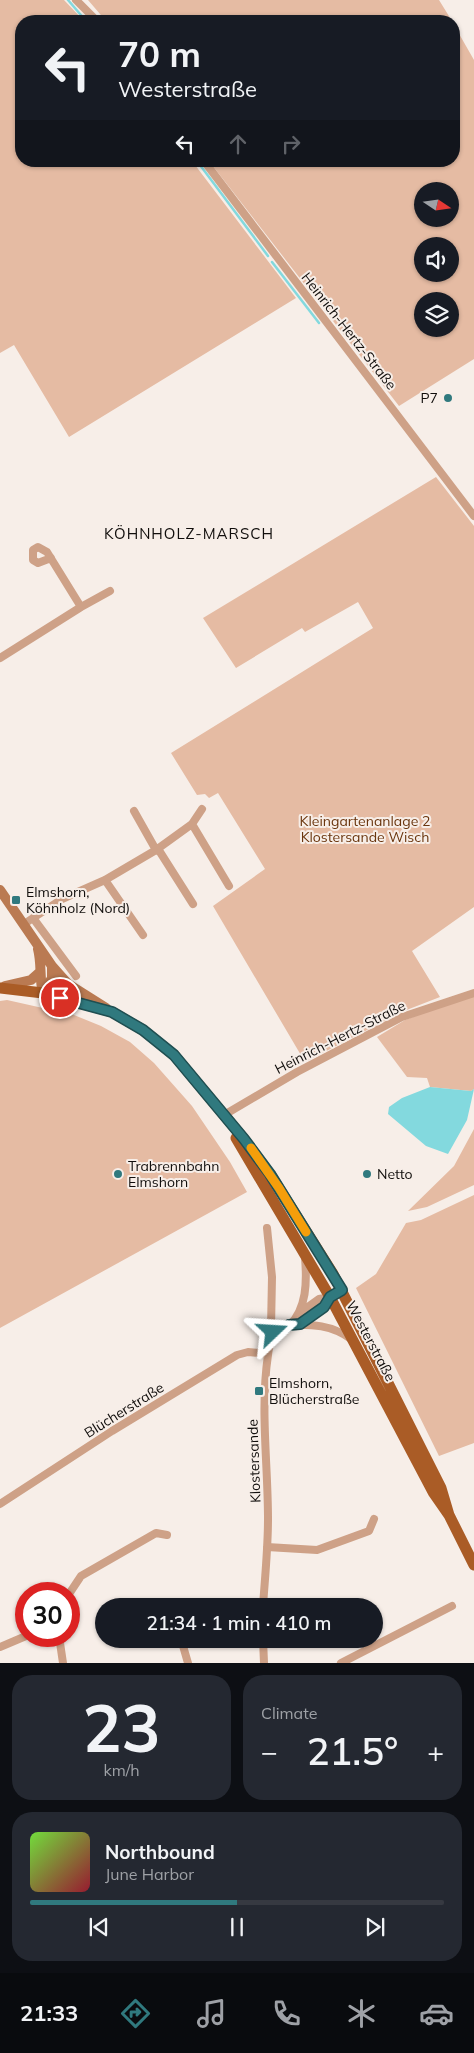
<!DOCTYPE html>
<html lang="en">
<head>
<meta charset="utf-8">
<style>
	:root { --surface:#171b24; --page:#242831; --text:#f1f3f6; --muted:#9ea1a6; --line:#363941; --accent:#30797e }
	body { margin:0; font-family:Mulish,sans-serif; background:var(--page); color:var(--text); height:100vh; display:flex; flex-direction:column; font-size:19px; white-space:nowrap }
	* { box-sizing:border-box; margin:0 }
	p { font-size:16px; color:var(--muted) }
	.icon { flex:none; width:28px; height:28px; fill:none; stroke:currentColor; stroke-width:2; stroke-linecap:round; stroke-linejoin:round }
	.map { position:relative; height:1663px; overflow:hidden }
	.side { display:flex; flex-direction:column; gap:12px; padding:12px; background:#0d0f14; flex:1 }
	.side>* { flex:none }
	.guide { position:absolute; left:15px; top:15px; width:445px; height:152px; border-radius:20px; box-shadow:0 1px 4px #0004; background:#171b24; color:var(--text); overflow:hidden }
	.needle { width:32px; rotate:103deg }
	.fabs { position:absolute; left:414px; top:182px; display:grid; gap:10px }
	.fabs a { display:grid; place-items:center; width:45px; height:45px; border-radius:50%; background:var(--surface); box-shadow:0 1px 4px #0004; font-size:25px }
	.speed { position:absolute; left:15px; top:1582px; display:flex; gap:10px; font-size:25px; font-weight:700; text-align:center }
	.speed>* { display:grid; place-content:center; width:65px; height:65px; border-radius:50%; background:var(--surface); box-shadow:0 1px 4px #0004; line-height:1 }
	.speed .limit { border:8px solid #d22; background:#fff; color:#111 }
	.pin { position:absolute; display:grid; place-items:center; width:42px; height:42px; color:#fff; margin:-21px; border:2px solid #fff; border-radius:50%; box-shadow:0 1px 5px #0007 }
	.me { position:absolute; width:55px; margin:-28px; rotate:70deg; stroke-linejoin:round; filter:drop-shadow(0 0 4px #0008) }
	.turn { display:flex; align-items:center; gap:18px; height:105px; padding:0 20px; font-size:22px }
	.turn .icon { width:65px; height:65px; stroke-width:2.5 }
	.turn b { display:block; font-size:35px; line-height:42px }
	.lanes { display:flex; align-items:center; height:48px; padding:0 20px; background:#0003; justify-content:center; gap:25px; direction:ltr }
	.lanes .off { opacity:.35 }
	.big { font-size:38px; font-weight:600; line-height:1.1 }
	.side .widget { flex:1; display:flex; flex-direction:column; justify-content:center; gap:8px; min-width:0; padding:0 18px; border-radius:20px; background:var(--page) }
	.side .dial { align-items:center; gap:0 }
	.dial b { font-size:65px; line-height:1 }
	.song { display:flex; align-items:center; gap:15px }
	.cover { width:60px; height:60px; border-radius:8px; background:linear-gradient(135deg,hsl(100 70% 55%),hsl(350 70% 35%)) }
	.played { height:5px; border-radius:2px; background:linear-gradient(90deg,var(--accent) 50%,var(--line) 50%) }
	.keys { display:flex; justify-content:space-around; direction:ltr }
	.heat { display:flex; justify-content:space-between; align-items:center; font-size:28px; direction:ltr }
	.side .tiles { flex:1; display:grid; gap:12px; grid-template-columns:1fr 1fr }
	.widget:last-child { grid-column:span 2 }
	.trip { position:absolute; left:95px; top:1598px; width:288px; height:50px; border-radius:25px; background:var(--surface); box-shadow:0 1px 4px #0004; font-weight:600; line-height:50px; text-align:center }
	.tab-bar { display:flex; height:80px; justify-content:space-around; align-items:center; background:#090b0e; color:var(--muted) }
	.tab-bar .icon { width:35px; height:35px }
	.tab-bar .selected { color:var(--accent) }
	.tab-bar b { font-size:22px; color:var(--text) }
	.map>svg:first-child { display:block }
	.green { fill:#e5bba3; fill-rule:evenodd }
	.water { fill:#83d9de }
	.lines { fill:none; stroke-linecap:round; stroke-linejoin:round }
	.stream { stroke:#83d9de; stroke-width:2.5 }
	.minor { stroke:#cea187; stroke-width:8 }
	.secondary { stroke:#ba7a52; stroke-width:10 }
	.primary { stroke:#aa5c26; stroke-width:11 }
	.route-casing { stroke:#1f4f52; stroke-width:12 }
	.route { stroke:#30797e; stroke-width:9 }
	.slow { stroke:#f59e0b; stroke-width:9 }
	.poi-dot { fill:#30797e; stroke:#f7eee8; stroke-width:2 }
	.labels { text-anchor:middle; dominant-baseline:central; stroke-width:4; stroke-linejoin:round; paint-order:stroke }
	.street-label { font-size:14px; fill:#110e0c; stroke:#f7eee8 }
	.poi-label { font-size:14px; fill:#110e0c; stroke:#f7eee8; text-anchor:start }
	.park-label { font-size:14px; fill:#6a350d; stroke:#f7eee8 }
	.neighbourhood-label { font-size:15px; letter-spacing:1px; fill:#110e0c; stroke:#f7eee8 }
</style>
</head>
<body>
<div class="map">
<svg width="474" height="1663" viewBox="0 0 474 1663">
	<rect width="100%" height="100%" fill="#f7eee8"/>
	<path class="green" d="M0,0h64l20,21h-63v140h171l104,137 -227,139 -55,-92 -14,8z
		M88,0h351l13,21h-346z
		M454,25l20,35v299l-75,47 -190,-245h245zM422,191h28v28h-28zM422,246h28v28h-28zM422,301h28v28h-28z
		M436,477l38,49v381l-62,44 28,46 -36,14 -99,51 -92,-156 52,-37 -47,-76 -9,5 -4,-4 -8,1 -26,-42 202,-125 -15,-26 -53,30 -3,-4 -66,40 -33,-50z
		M474,994v95l-3,2 -41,-4 -3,-9 -20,-1 -30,-40 28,-17z
		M7,1000l67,15 27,11 29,16 24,21 38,43 38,56 17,30 -247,136v-327z
		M474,1129v56l-47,22 -19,4 46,-45z
		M474,1195v248l-35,13 -83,-168 20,-14 30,-51 15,-3z"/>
	<path class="water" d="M430,1087l41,4 3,-2 -7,31 -19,34 -22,-8 -38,-32 1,-7 13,-9z"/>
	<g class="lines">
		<path class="stream" d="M68,0l18,21
			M197,161l71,95
			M272,262l47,61"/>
		<path class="minor" d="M76,0l21,21
			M204,161l270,355
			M51,558l-13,5 -5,-3v-10l5,-3 9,5 34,55
			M0,658l81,-51 29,-16
			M134,811l22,39 4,2 33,52
			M192,824l37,62
			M105,880l38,55
			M33,918l43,58
			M24,924l38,-25 43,-19 51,-30 36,-26 10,-15
			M224,1115l73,-43 105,-55 72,-24
			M267,1228l5,49 -1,51 3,7
			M298,1314l21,-15 11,-2 12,-7
			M289,1325c23,-1 43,0 62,14
			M300,1325l24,-18 6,-10
			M0,1504l112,-73 125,-76 11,-3 20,2
			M267,1547l50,3 52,-19 5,-12
			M69,1594l12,-18 75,-43 11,2
			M263,1606c2,-29 5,-58 5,-87 0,-55 -8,-110 0,-164 2,-19 8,-18 21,-29 18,-17 18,-45 16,-68
			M59,1636l4,27
			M181,1639l7,24
			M263,1639l1,24
			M0,1647l26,-11
			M341,1663l111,-57"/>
		<path class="secondary" d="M0,890l52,76 16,18 38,24
			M38,949c4,15 1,29 5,44
			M5,986l26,-6 9,-8
			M43,993l9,-15v-12"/>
		<path class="primary" d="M0,988l43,5 69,19 31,18 31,25 70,84 26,35 63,100 108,214 8,27
			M236,1138l94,159 103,195 16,23 25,50"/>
	</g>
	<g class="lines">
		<defs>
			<path id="route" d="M60,998l52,14 31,18 31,25 70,84 26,35 72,116 -12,7 -6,10 -24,17 -11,1 -15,10 -1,-3"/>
		</defs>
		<use href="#route" class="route-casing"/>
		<use href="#route" class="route"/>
		<path class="slow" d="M251,1148l28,40 27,44"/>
	</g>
	<g class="poi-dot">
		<circle cx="448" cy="398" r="5"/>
		<rect x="11" y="895" width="10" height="10" rx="2.5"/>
		<circle cx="118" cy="1174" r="5"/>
		<circle cx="367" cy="1174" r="5"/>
		<rect x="254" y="1386" width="10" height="10" rx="2.5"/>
	</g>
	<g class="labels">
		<g class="street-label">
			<text transform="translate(349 331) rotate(52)">Heinrich-Hertz-Straße</text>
			<text transform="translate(340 1037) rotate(-27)">Heinrich-Hertz-Straße</text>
			<text transform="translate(371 1341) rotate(62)">Westerstraße</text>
			<text transform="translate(124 1410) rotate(-32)">Blücherstraße</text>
			<text transform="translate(254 1461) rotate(-92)">Klostersande</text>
		</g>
		<g class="poi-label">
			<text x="438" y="398" text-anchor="end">P7</text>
			<text x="26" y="892">Elmshorn,<tspan x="26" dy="16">Köhnholz (Nord)</tspan></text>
			<text x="128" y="1166">Trabrennbahn<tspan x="128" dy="16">Elmshorn</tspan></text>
			<text x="377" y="1174">Netto</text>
			<text x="269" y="1383">Elmshorn,<tspan x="269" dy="16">Blücherstraße</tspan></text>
		</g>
		<g class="park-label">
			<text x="365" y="821">Kleingartenanlage 2<tspan x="365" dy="16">Klostersande Wisch</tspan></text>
		</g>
		<g class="neighbourhood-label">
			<text x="189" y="533">KÖHNHOLZ-MARSCH</text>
		</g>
	</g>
</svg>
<div class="fabs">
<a><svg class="needle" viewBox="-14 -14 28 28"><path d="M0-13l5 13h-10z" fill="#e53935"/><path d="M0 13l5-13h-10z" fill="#9ea1a6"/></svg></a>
<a><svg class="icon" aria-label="sound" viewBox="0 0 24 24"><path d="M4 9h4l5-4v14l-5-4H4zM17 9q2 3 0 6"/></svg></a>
<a><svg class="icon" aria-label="layers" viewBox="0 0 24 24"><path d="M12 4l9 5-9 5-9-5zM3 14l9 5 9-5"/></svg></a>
</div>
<div class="speed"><div class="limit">30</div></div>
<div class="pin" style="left:60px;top:998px;background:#d93025"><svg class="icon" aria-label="arrive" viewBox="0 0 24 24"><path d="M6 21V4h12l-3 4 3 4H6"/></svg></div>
<svg class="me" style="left:273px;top:1332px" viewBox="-20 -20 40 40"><path d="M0-17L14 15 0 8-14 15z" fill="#30797e" stroke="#fff" stroke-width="4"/></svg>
<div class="trip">21:34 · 1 min · 410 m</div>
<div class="guide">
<div class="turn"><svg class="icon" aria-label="left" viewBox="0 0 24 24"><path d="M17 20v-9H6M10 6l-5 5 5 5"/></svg><div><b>70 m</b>Westerstraße</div></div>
<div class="lanes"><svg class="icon" aria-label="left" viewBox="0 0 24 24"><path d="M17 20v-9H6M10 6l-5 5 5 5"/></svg><svg class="icon off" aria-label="ahead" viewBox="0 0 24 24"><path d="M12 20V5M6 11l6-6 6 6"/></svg><svg class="icon off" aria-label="right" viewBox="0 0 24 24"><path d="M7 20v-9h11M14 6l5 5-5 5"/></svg></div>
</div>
</div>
<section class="side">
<div class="tiles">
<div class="widget dial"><b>23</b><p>km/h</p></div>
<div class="widget"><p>Climate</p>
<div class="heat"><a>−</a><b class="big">21.5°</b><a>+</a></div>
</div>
<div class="widget">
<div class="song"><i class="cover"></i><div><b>Northbound</b><p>June Harbor</p></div></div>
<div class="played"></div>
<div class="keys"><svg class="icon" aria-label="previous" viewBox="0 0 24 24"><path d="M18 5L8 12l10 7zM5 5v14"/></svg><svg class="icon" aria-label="pause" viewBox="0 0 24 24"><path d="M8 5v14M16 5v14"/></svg><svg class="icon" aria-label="next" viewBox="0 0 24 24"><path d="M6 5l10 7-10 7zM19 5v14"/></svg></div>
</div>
</div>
</section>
<nav class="tab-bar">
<b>21:33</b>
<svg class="icon selected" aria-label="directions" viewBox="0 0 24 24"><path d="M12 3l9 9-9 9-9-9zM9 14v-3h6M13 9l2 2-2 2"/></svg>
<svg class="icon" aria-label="music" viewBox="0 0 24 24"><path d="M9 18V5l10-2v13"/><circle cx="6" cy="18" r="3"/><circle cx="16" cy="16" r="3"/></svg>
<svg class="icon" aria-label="phone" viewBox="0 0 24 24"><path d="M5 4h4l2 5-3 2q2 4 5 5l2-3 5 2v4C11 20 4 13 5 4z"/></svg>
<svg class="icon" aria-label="climate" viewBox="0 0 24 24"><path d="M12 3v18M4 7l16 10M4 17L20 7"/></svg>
<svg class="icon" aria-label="car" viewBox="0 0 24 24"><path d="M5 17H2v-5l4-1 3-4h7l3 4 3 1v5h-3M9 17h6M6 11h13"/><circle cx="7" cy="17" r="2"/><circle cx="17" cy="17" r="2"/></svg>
</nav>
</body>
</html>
